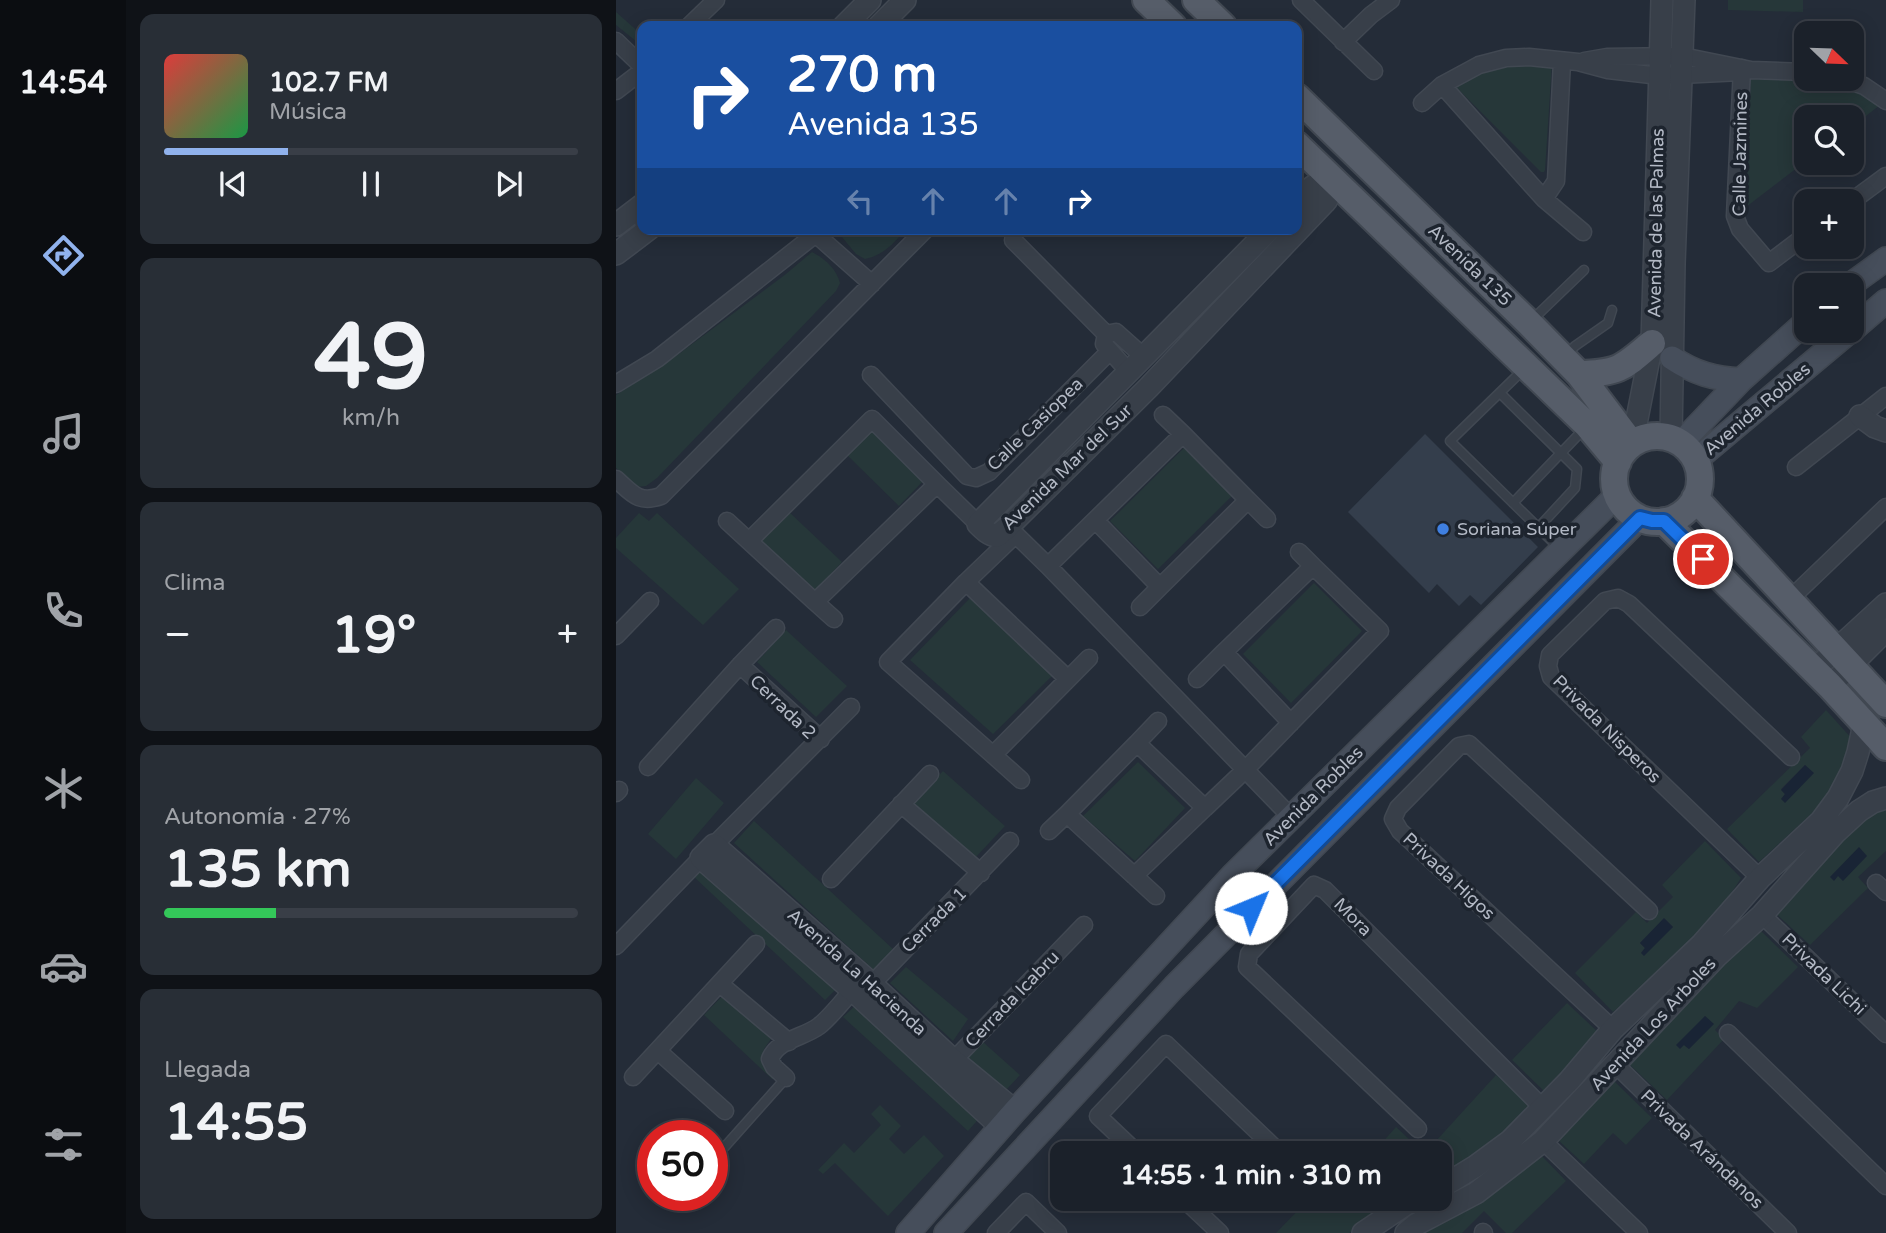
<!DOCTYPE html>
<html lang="es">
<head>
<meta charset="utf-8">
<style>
	:root { --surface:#1b212a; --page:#282e36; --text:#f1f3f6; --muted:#a0a3a8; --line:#393e47; --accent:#90b2ed }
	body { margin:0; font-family:"Varela Round",sans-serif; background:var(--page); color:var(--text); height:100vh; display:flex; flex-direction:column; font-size:26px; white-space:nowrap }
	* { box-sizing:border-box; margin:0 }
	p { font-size:23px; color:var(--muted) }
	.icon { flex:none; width:38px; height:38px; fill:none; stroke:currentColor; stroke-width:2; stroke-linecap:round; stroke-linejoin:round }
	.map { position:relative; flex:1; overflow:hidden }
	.sheet { display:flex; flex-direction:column; gap:14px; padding:14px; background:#0f1217; width:490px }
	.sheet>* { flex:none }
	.guide { position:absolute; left:21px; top:21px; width:665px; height:214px; border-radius:14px; box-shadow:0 4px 18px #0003,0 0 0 2px var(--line); background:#1a4fa0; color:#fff; overflow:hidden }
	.needle { width:46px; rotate:113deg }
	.tools { position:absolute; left:1178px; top:21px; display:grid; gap:14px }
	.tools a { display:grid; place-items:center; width:70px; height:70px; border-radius:14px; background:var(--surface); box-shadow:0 4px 18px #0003,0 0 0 2px var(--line); font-size:35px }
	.speed { position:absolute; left:21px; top:1120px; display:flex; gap:14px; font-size:35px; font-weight:700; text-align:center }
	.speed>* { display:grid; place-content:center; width:91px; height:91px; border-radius:50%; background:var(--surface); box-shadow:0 4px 18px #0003,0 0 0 2px var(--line); line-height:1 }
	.speed .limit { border:10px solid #d22; background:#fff; color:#111 }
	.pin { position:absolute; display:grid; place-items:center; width:60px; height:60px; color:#fff; margin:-30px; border:4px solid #fff; border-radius:50%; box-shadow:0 2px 7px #0007 }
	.me { position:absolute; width:77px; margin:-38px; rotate:45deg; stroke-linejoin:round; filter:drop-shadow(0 0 5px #0008) }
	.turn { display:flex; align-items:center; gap:24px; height:147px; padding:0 35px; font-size:32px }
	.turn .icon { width:91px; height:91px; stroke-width:2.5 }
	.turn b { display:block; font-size:49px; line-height:60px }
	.lanes { display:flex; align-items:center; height:66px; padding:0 35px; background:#0003; justify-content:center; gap:35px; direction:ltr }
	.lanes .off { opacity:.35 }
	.big { font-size:52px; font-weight:800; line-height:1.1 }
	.sheet .card { flex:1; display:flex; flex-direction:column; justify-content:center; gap:10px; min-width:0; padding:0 24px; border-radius:14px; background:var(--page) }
	.sheet .dial { align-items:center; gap:0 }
	.dial b { font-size:91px; line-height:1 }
	.song { display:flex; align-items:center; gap:21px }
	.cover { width:84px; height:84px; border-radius:10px; background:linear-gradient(135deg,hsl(0 70% 55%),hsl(140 70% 35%)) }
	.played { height:7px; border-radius:4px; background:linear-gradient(90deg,var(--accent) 30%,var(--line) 30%) }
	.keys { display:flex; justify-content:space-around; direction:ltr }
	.heat { display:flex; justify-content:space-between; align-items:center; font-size:38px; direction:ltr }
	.charge { height:10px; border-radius:5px; background:linear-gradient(90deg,#34c759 27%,var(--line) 0) }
	.trip { position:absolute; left:434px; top:1141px; width:402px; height:70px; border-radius:14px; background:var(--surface); box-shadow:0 4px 18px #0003,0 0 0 2px var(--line); font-weight:800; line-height:70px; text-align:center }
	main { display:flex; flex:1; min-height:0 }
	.menu { display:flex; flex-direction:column; width:126px; justify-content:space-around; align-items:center; background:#0b0d11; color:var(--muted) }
	.menu .icon { width:49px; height:49px }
	.menu .current { color:var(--accent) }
	.menu b { font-size:32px; color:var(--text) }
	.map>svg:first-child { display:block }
	.green { fill:#263739; fill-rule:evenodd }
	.water { fill:#192435 }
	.building { fill:#343e4c }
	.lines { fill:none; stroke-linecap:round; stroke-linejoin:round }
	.service-casing { stroke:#414852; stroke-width:11 }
	.minor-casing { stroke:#414852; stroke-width:19 }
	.tertiary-casing { stroke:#414852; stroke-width:24 }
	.secondary-casing { stroke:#414852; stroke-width:26 }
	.primary-casing { stroke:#414852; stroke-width:30 }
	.service { stroke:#383f49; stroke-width:8 }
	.minor { stroke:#383f49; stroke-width:16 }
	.tertiary { stroke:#383f49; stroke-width:21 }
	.secondary { stroke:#464e5b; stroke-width:23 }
	.primary { stroke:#565d69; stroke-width:26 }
	.route-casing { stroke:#114b97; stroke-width:18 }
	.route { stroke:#1a73e8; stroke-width:12 }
	.shop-dot { fill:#3f7fe0; stroke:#1d242e; stroke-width:2.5 }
	.labels { text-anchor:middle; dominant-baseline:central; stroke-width:7; stroke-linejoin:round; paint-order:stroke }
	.street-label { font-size:18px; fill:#b3b9c5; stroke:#1d242e }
	.poi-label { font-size:18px; fill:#b3b9c5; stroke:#1d242e; text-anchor:start }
</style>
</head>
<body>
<main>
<nav class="menu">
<b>14:54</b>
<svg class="icon current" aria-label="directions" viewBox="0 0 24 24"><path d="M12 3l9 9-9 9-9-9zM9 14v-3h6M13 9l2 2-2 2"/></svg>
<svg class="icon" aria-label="music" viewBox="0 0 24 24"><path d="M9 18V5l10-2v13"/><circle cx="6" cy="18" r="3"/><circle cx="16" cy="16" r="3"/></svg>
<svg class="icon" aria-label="phone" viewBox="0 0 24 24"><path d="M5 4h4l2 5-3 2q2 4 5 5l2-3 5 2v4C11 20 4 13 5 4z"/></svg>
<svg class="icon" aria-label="climate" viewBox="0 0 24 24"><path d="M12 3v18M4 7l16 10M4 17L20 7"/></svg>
<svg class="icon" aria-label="car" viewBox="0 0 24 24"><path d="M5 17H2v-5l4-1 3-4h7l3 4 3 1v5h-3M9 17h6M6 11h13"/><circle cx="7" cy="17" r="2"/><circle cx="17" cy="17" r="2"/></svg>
<svg class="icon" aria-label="filters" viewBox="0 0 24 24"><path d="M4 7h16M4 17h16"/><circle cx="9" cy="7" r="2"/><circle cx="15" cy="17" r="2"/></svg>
</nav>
<section class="sheet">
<div class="card">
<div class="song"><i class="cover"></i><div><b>102.7 FM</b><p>Música</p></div></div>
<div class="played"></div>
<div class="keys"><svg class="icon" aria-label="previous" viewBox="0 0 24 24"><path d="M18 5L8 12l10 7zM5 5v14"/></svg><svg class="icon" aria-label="pause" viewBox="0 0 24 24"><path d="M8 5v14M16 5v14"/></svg><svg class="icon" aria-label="next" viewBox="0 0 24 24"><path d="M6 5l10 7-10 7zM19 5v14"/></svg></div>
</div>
<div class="card dial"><b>49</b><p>km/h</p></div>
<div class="card"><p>Clima</p>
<div class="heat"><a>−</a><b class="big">19°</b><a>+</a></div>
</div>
<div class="card"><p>Autonomía · 27%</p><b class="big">135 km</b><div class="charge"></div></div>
<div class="card"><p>Llegada</p><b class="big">14:55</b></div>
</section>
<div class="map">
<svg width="1270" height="1233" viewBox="0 0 1270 1233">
	<rect width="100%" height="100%" fill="#242c38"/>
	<path class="green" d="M1112,0h75v12l-75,-2z
		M0,12l26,23v11l-26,-21z
		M936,63l-7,107 -1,2h-3l-85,-85c25,-25 63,-22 96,-24z
		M1135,74l85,8 25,10 19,13 -28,22v-10h-46v44l-60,46z
		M222,229h68c-12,14 -22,26 -41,30l-9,-5 -19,-23z
		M196,252c13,7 24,16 28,31l-4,8 -179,187 -11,8 -10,1 -20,-19v-73l64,-42 106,-79z
		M260,424l52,52 -29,30 -53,-52z
		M570,446l48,48 -76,75 -48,-48z
		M172,511l54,51 -27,29 -54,-51z
		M23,513l10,8 8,-8 82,76 -36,36 -87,-77v-10z
		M698,583l48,48 -71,72 -48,-49z
		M355,597l82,78 -60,59 -83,-74z
		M170,630l61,56 -31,31 -59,-55z
		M1210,710l28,31 -23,55 -72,66 -32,-33 83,-81 -9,-11zM1189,765l8,8 -32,26 4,-4 -4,-6z
		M522,762l47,46 -50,53 -52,-45z
		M327,771l62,55 -30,32 -62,-56z
		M80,778l28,25 -48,56 -28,-25z
		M1270,808v43l-28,26 10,11 -58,57 -37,-34c34,-36 68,-82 113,-103z
		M138,821l139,128 -19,21 -140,-127z
		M1089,841l36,37c-32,52 -81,94 -128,134l-38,-39 61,-61 11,11 26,-26 -11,-12zM1049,919l8,8 -32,26 4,-5 -5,-5z
		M89,864l133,123 -13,13 -132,-124z
		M1143,929l39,38 -41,41 -18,-7 -24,29 9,9 -57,61 -39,-37zM1089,1016l8,8 -24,25 -5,-4z
		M290,967l62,52 -15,22 -63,-58z
		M110,992l47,44 -9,13 -1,10 11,19 -2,1 -68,-64z
		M951,1003l32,30 -55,58 -32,-31z
		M240,1005l127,109 -15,17 -125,-114z
		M367,1042l37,33 -15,16 -37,-34z
		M880,1075l37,33 -28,27 -65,43v-25h-15z
		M998,1081l38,37 -26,27 -13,-12 -29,31 -26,-24z
		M264,1105l21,21 -12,13 15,15 20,-19 20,21 -56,60 -53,-53 -12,11 -5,-4 26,-27 10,10 27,-28 -10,-11z
		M780,1127l28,26h-51z
		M923,1153l27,28 -54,52h-6l-22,-22 -22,22h-42z
		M693,1199h10l16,13 13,-13h53l-52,34h-73z"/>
	<path class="water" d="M1189,765l9,8 -29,30 -4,-4 4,-5 -4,-4z
		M1243,847l8,9 -24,25 -5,-5 -4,5 -4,-4z
		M1048,918l9,9 -29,29 -3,-3 4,-5 -5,-5z
		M1089,1016l9,8 -25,25 -5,-4 -4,4 -4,-4z"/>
	<path class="building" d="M809,434l113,113 -57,58 -11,-10 -11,11 -22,-22 -8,9 -81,-81z"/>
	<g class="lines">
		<defs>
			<path id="service" d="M915,321l53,-51
				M950,355l9,-9 33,-23 4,-13
				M908,369l-74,72 109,107
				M884,393l77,76 -2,19 -37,40
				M897,503l72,-75
				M105,1151l65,-73"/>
			<path id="minor" d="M685,0l73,71
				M73,26l27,-26
				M0,41l26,25
				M727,42l28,-27 20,-15
				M968,61l23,-4 75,-1 69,14 55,2
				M1126,68l-7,148 5,13 29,34 37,-28
				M1228,79l20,7 22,15
				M826,85l102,114 39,33
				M0,91l26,-20
				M806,103l20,-18 37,-20 27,-7 23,-1 49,5 30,8 52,6 81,-4 10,-2
				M928,199l12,-18 6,-120
				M1236,201l34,-25
				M194,229l62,55
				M397,240l93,94
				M513,372l-25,-28 2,-10 10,-2 28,25
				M255,375l96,101 9,2 13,-6 120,-120
				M0,384l41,-25 165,-130
				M547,415l20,19
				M1180,467l90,-71
				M0,479c16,14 22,25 45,17l265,-267
				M321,484l41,40
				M632,500l19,19
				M111,521l88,81 122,-118 -65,-65 -123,122
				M392,527l40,39 135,-132 65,66 -88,87 -65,-67
				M683,552l14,14
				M432,566l244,252
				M350,582l49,-47
				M1174,599l96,-92
				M199,602l19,17
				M524,607l20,-20
				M0,636l34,-35
				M124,665l81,74
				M452,679l-102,-97 -78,80 105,93 96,-97
				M581,679l27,-27
				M521,743l21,-22
				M377,755l28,25
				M32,767l92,-102 36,-37
				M0,793l3,-3
				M285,804l80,69
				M589,808l40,-38 135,-139 -67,-65 -89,86 67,71
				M433,831l18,-17
				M98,845l137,-138
				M518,876l71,-68 -68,-65 -70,71 89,82
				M1144,878l-209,-201 -3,-11 2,-11 55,-54 13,-3 11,6 162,153
				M215,879l99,-105
				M1260,883l10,9
				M1146,915l124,119
				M0,946l85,-88
				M104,984l69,58
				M250,990l144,-149
				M997,1029l-213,-198 -7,-12 5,-11 61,-62 10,-2 180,167
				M1112,1033l158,153
				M42,1051l67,60
				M1000,1065l172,168
				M331,1067l137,-142
				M17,1077l123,-133
				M170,1078l-12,-11 -4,-8c8,-20 33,-21 49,-33 13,-10 29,-32 41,-44
				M802,1129l-171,-162 2,-13 65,-69 11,5 217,217
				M927,1141l96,92
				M521,1153l-39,-37 68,-72 114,109
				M568,1199l36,34
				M712,1199l3,2
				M867,1232l1,1
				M380,1233l30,-31 32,31"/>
			<path id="tertiary" d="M228,26l26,-26
				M263,26l26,-26
				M692 195a10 10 0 1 1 20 0a10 10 0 1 1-20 0Z
				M0,225l26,-20
				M654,229l-292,295c6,6 11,11 19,12l11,-9 141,-140 175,-184
				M0,254l33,-25
				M1244,416l15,11 11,4
				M1055,438l3,-174 10,-264
				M1016,444l20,-101 10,-343
				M1198,670l72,-66
				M1214,686l56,-56
				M385,1127l-141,-130 -159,-139 13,-13 150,132 89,83 62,51
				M824,1188l36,-22 34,-25 59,-60 44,-52 89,-85 58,-66 61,-57 17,-23 14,-27 6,-19 6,-28
				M747,1233l43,-29 12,-5
				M790,1233l11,-9 59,-31 67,-52 173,-184 46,-42 73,-82 24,-22 14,-9 13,-4"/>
			<path id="secondary" d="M1234,285l36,-26
				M1236,330l34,-29
				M1056,358c22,15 43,21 69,22
				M1065,443l60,-63 65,-58
				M1080,460l154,-129
				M292,1233l107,-122 217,-235 385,-381
				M330,1233l228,-246 466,-469"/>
			<path id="primary" d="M530,0l27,26
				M580,0l27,26
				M681,97l232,226 50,51 53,70
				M681,145l290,280 31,37
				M963,374c40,-1 44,-6 73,-31
				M998 479a43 43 0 1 1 86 0a43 43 0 1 1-86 0Z
				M1079,498l191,206
				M1048,521l166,165 56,61"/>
		</defs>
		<use href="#service" class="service-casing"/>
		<use href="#minor" class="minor-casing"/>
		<use href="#tertiary" class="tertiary-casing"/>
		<use href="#secondary" class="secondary-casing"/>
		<use href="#primary" class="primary-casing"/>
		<use href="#service" class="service"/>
		<use href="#minor" class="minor"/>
		<use href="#tertiary" class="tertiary"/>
		<use href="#secondary" class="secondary"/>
		<use href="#primary" class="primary"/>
	</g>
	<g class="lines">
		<defs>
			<path id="route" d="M635,908l389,-390 12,3h12l39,38"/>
		</defs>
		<use href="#route" class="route-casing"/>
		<use href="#route" class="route"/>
	</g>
	<circle class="shop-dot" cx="827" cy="529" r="7"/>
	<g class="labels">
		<g class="street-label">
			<text transform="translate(1124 154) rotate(-89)">Calle Jazmines</text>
			<text transform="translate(1040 223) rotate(-89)">Avenida de las Palmas</text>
			<text transform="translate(854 265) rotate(44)">Avenida 135</text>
			<text transform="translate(1141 409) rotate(-40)">Avenida Robles</text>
			<text transform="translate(419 424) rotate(-44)">Calle Casiopea</text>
			<text transform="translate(451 467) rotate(-44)">Avenida Mar del Sur</text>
			<text transform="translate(167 707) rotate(44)">Cerrada 2</text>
			<text transform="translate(991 729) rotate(45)">Privada Nisperos</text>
			<text transform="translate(697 796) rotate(-45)">Avenida Robles</text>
			<text transform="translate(833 876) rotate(43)">Privada Higos</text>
			<text transform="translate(737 917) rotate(45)">Mora</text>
			<text transform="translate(318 920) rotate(-45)">Cerrada 1</text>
			<text transform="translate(241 972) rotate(42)">Avenida La Hacienda</text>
			<text transform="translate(1208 974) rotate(44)">Privada Lichi</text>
			<text transform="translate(396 999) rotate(-46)">Cerrada Icabru</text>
			<text transform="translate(1037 1024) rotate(-47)">Avenida Los Arboles</text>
			<text transform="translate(1086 1149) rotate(44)">Privada Arándanos</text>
		</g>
		<g class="poi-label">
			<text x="841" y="529">Soriana Súper</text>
		</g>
	</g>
</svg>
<div class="tools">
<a><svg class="needle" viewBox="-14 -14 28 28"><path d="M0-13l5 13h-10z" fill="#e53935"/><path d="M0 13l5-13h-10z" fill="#a0a3a8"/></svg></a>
<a><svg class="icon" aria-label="search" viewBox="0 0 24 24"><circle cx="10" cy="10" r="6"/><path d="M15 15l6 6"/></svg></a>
<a>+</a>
<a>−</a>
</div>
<div class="speed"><div class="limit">50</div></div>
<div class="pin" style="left:1087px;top:559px;background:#d93025"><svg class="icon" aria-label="arrive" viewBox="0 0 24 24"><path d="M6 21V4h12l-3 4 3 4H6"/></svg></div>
<svg class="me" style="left:635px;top:908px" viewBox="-20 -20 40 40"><circle r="19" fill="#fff"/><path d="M0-13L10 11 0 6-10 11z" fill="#1a73e8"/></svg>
<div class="trip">14:55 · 1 min · 310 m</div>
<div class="guide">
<div class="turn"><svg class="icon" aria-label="right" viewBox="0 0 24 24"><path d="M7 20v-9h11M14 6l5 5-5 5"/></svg><div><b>270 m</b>Avenida 135</div></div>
<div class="lanes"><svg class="icon off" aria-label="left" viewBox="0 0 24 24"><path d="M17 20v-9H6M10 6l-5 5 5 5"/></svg><svg class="icon off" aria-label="ahead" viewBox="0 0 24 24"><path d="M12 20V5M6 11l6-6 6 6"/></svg><svg class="icon off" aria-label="ahead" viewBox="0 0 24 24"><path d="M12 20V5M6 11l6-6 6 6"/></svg><svg class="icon" aria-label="right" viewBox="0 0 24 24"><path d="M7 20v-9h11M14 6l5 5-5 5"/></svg></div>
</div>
</div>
</main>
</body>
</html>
